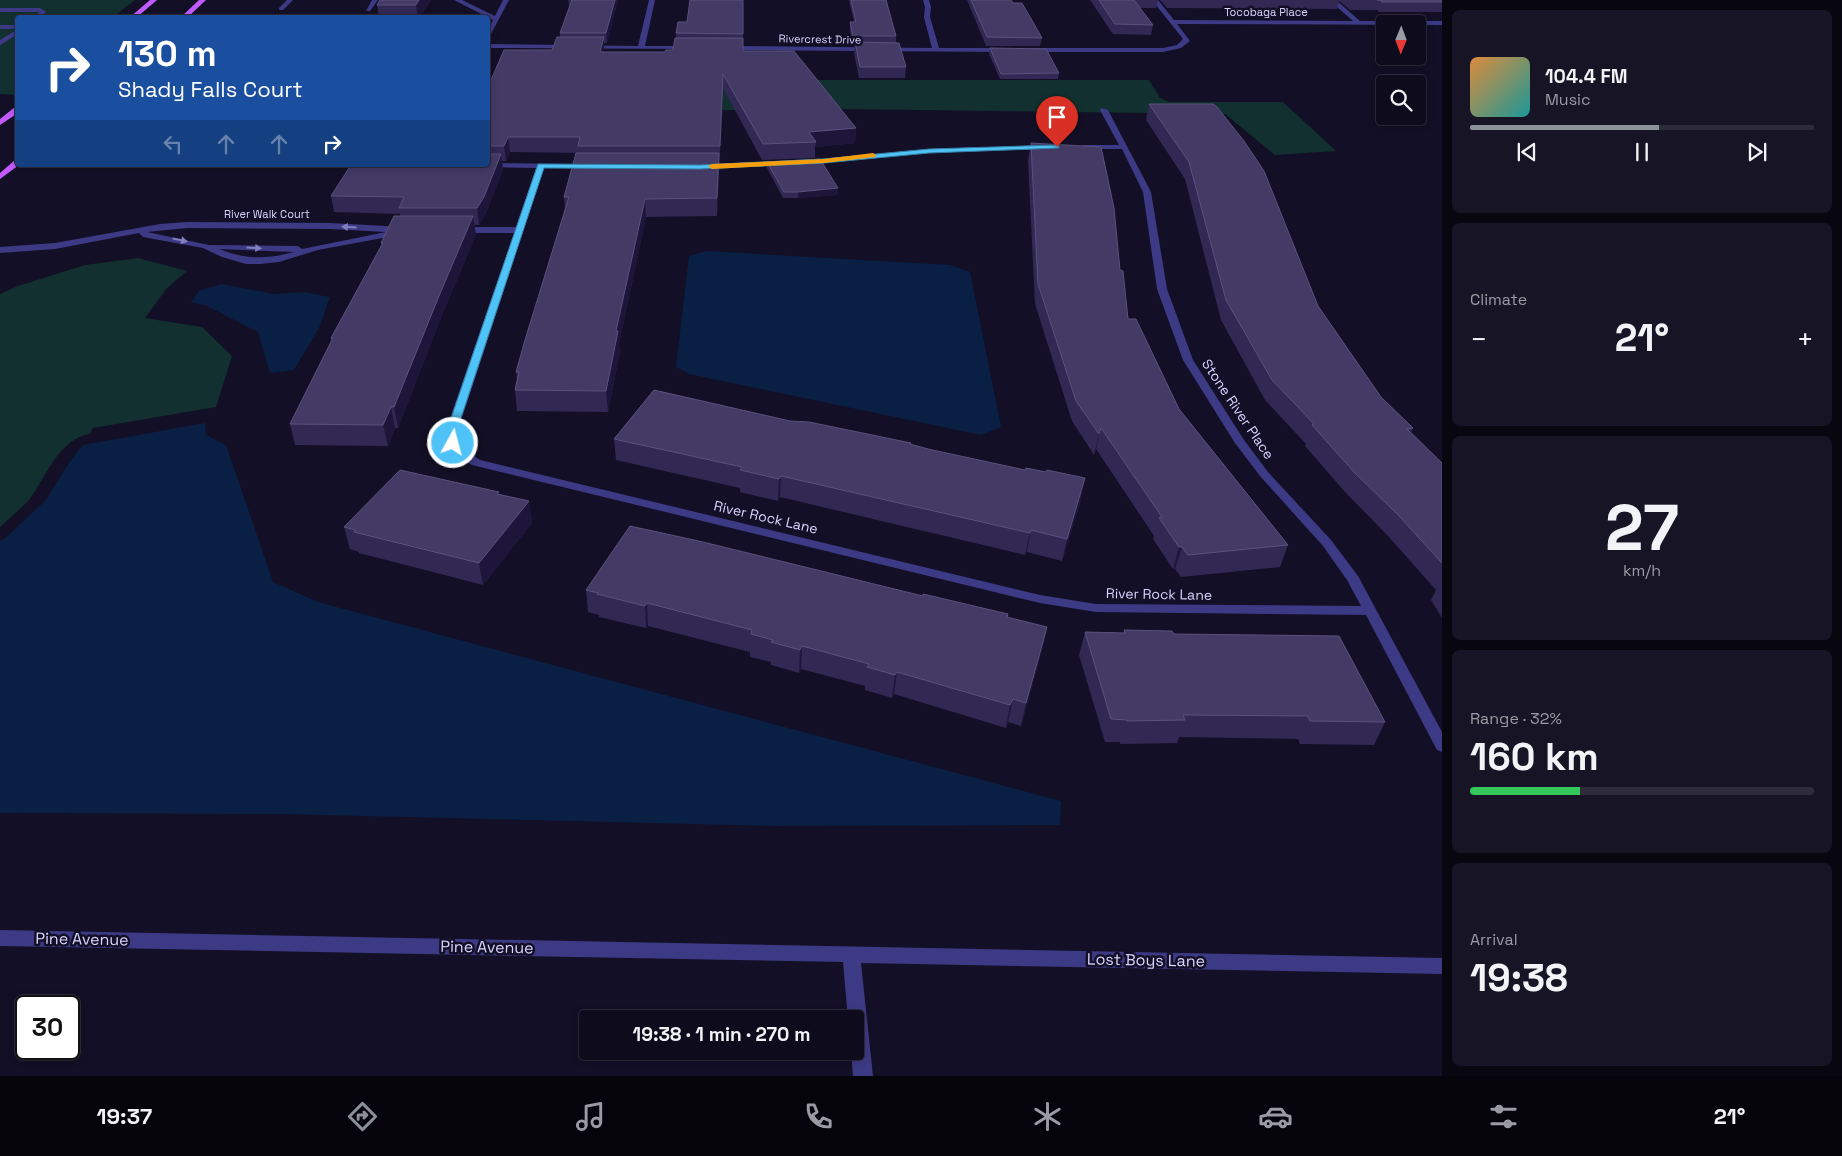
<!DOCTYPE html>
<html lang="en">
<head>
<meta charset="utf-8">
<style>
	:root { --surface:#0e0b1c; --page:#171425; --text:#f1f3f6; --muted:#9b9ba3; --line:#2e2b3b; --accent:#8c9099 }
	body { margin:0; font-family:"Space Grotesk",sans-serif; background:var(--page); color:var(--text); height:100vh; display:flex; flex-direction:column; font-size:19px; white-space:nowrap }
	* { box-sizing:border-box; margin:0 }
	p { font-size:16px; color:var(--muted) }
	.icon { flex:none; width:28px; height:28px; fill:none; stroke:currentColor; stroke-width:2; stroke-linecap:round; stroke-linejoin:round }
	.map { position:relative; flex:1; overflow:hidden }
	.panel { display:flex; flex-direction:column; gap:10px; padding:10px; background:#08060f; width:400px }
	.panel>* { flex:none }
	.top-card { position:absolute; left:15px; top:15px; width:475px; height:152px; border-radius:5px; box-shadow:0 2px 8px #0003,0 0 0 1px var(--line); background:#1a4fa0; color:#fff; overflow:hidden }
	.needle { width:32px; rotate:181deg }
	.tools { position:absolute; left:1376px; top:15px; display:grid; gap:10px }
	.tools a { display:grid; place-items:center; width:50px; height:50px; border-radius:5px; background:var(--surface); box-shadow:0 2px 8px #0003,0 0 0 1px var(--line); font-size:25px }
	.speed { position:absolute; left:15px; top:995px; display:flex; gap:10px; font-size:25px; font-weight:700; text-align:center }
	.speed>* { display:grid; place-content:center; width:65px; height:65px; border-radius:50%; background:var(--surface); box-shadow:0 2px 8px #0003,0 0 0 1px var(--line); line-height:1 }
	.speed .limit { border:2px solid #111; border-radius:8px; background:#fff; color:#111 }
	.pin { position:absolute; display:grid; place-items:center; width:42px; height:42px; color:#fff; margin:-51px -21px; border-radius:50% 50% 50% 0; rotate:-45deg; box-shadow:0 0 5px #0007 }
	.pin .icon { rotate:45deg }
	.me { position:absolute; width:55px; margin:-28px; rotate:7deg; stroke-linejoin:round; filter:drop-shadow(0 0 4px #0008) }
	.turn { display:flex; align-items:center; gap:18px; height:105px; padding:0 20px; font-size:22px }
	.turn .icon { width:65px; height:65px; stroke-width:2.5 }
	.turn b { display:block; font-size:35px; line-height:42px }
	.lanes { display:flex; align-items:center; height:48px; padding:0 20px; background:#0003; justify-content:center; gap:25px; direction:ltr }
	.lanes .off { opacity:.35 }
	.big { font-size:38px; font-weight:600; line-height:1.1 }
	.panel .card { flex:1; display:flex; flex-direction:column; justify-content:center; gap:8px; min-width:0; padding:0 18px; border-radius:8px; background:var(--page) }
	.panel .dial { align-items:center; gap:0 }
	.dial b { font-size:65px; line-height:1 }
	.song { display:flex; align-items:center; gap:15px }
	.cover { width:60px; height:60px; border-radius:8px; background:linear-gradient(135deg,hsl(30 70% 55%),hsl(180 70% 35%)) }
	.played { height:5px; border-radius:2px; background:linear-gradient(90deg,var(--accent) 55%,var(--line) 55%) }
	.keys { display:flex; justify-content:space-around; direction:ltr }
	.heat { display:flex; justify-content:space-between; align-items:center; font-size:28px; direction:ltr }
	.charge { height:8px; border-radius:4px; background:linear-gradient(90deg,#34c759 32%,var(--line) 0) }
	.trip { position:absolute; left:579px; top:1010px; width:285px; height:50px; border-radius:5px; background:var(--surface); box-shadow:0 2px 8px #0003,0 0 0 1px var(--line); font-weight:600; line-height:50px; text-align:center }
	.tabs { display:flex; height:80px; justify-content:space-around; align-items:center; background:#06040b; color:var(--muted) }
	.tabs .icon { width:35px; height:35px }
	.tabs .current { color:var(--accent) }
	.tabs b { font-size:22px; color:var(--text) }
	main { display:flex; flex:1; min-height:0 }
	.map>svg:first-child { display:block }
	.green { fill:#12302f }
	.water { fill:#0a1f44 }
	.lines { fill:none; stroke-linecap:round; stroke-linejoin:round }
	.service { fill:#3d3a85; fill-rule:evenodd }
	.minor { fill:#3d3a85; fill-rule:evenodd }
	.primary { fill:#c25bff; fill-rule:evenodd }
	.wall { fill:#312854 }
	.shaded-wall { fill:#1d163a }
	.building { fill:#433a66; stroke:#5a527e }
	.oneway { fill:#837fbc }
	.route { fill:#4fc3f7; stroke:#337fa1 }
	.slow { fill:#f59e0b }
	.labels { text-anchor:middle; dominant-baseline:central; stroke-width:5; stroke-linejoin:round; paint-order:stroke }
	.far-street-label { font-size:11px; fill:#d9d4ff; stroke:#130f26 }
	.street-label { font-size:14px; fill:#d9d4ff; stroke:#130f26 }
	.near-street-label { font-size:16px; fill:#d9d4ff; stroke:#130f26 }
</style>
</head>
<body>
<main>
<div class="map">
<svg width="1442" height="1076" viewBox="0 0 1442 1076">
	<rect width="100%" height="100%" fill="#130f26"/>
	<path class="green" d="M0,0h135l-22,17 -95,1 -1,75 -2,2 -15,-1z
		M503,80h646l11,18 9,4h114l53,49 -61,4 -50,-41 -386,-5 -351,4z
		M138,258l49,13 -20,17 -22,30 57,9 30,29 -16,51 -123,21 -3,6c-31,5 -43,41 -59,63 -8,11 -21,20 -31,30v-233l18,-8 67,-21z"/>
	<path class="water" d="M706,251l244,14 20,7 31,155 -20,8 -292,-61 -13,-7 13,-111z
		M221,284l52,10 30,-2 27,5 -10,29 -26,44 -24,3 -12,-41 -51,-26 -16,-4 8,-11z
		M205,423l1,12 20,10 47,137 45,20 743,199 -1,24 -288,1 -491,-12 -281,-1v-272l4,-2 42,-39 22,-36 15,-19z"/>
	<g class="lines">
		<path class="service" d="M287,0h6l-10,10h-4v-2z
			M372,0h6l-8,11h-4z
			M454,0h8l33,16 8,-16h6l-18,34 -3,2v-7l5,-9z
			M0,8h40l6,4 -6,6h-7l6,-6h-39z
			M0,25h18v4h-18z
			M18,29v5l-18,11v-5z"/>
		<path class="minor" d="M649,0h6l-10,46h45l3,2 -1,1 -204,-1v-4l150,2z
			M923,0h6l2,7 -1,10 9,31h66l3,2 -3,2 -278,-2 -3,-2 3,-2 205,2 -8,-31 1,-10z
			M1152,0h6l16,20 179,1 -24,-21h7l24,21h82v4l-265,-1 13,17 -9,7 -18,4h-133l-3,-2 3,-2h133l14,-3 6,-6z
			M1101,108l7,2 43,82 16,97 26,71 51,80 24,32 63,68 27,36 84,156v20l-5,-2 -71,-135 -270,-3 -56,-9 -568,-138c-17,-9 -24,-18 -25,-38l67,-194h-55l-4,-3 4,-3h57l20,-59 -50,-1 -4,-2h6v-2l100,1 4,2 -1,2h-47l-85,259 3,21 18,12 560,135 56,9 265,2 -14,-26 -24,-34 -63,-70 -25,-33 -52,-83 -26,-71 -14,-97 -21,-43h-39l-4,-2 4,-2h36l-19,-35z
			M1048,145l4,2 -1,2 -122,4 -123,11 -4,-2 4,-2 123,-11z
			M783,161h3v4l-83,4 -4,-2 4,-2z
			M187,222l143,1 74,4 4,3 -4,3 -14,-1 2,2 -4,3 -70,13 -39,12 -19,2h-14l-24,-7 -19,-9 -60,-11 -4,-4 -84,16 -55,4v-6l55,-4 105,-19zM187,228l143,1 56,3 -84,17 -4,-3 -89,-1 -62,-13zM219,249l75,3c-26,7 -49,8 -75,-3z
			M0,930l1442,28v16l-581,-11 12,113h-20l-2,-25h4v-32h-7l-5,-57 -843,-16z"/>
		<path class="primary" d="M150,0h7l-21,18h-7z
			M199,0h7l-19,18h-7z
			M15,107h3v6l-18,12v-6z
			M15,160h3v5h1l-19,14v-6z"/>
	</g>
	<path class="wall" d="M380,0h51l-12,18h-40l-2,-13z
		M568,0h50l-11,43h-3v9h61l8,-2 3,-12v-5l11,-11 56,-22v51l113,77 -1,15 -40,4v11l-53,2 -39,-72 -6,128 -71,1 -27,127 1,7 -12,61 -91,-1 -2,-21 2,-10 -1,-8 49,-161 -1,-14 14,-44 -68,-1 -4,9h-4l1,9 -17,43 -7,12h-5l2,10 -34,80 -44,113h-3l-7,18 -93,-1 -5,-21 41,-83v-3l50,-93v-2l19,-27v-2l-66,-2 -3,-16 157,-31v-78l64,-37 8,-13v-4l10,-27h-1z
		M849,0h37l10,36v7l10,24 -1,11h-46l-5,-25 1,-8h-3l-2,-14v-9h4z
		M967,0h44l2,3 29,35 -2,8h-54z
		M1090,0h68l-2,8h-16l13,17 -2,10 -38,-1z
		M1160,0h282v12h-63l-2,-2h-27l-11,-9 -2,8 -170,-1z
		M990,48l69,25 -1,6h-58l-11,-25z
		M1149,104l169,202 63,91 32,31 -2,4 31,31v155l-11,-18 5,-10 -48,-54 -42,-43 -41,-47 1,-2 -41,-44 -44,-80 -36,-141 -39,-59z
		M1031,143l89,127 8,49 51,90 109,136 -8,22 -99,10 -6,-8h-2l-20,-30 1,-3 -58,-87 -2,6 -22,-34 -37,-117 -7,-144z
		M767,162l71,26v7l-40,3h-15l-16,-30z
		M790,421l121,22v2l170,55 -19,61 -35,-9 -2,3 -245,-58 -2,4 -38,-9v-4l-124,-28 -2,-21z
		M499,494l30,7 3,22 -49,62 -124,-32v-1l-9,-3 -6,-22z
		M586,590l422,28 39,9 -5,23 -21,76 -13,-4 -2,6 -112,-34 -2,4 -27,-8v-4l-64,-17 -2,4 -28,-8v-3l-21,-5v-5l-102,-26 -2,2 -47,-11v-2l-11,-3z
		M1124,630l50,4 211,88 -11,23 -74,-1 -2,-5 -119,-2 -2,6 -57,1v-2h-15l-26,-87 6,-23 39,1z"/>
	<path class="shaded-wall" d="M419,0h12l-12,18h-1l-2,-13z
		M615,0h3l-11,43 -1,-10z
		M604,37v14l-4,15v-14z
		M723,74v14l-3,74v-16z
		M856,128l-1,15 -40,4 1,-5 -7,-10z
		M508,137l2,15 -4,9 -2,-15z
		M719,153v17l-2,46v-18z
		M501,154l2,16 -17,43 -7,12 -2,-17z
		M838,188v7l-40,3v-6z
		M645,199l1,18 -27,127 1,7 -12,61 -2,-21 10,-60z
		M473,216l3,19 -34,80 -44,113 -4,-21 45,-111z
		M391,407l4,21 -7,18 -5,-21z
		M1101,428l-5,21 -2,6 5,-21z
		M781,476l-1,21 -2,4 1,-22z
		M1085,478l-4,22 -19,61 5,-22z
		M529,501l3,22 -49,62 -4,-22z
		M1031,530l-4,22 -2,3 5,-22z
		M1179,547h3l-7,22h-2z
		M647,603l1,23 -2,2 -1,-22z
		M1047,627l-5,23 -21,76 5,-23z
		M802,646l-1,23 -2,4 1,-23z
		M897,672l-3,22 -2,4 3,-23z
		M1013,699l-5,23 -2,6 4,-23z"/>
	<path class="building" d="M380,0h39l-3,5h-39z
		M572,0h43l-9,33h-46z
		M690,0h53v34l-67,-1 2,-11h9z
		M851,0h35l10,36h-43l-3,-14h6z
		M971,0h40l2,3h9l20,35 -55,-1z
		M1099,0h35l19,25 -38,-1z
		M1377,0h65v2h-60l-2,-2z
		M557,37h47l-4,15h65l1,-2h7l2,-12h68v13h51l62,77 -47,4 7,10 -53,2 -40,-70 -3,72h-142l2,-9h-72l-4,9h-16v-59l16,-37h48z
		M855,42l44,1 7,24h-46z
		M990,48l56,1 13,24 -58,1z
		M1149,104h64l4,3 27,34 20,30 54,135 63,91 32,31 -6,1 35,34v100l-44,-48 -44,-43 -42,-47 2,-1 -42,-44 -46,-80 -37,-138z
		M1031,143l70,4 13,61 6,62 3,1 5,48h8l43,90 109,136 -100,10 -6,-8h-3l-20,-29 3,-1 -61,-89 -2,6 -23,-33 -38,-117z
		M576,153h143l-2,45 -72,1 -29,132h2l-12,60 -91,-1 4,-18h-3l9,-32 44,-143h-5z
		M488,154h13l-17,43 -7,11h-78l5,-11 -73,-1 20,-31h137z
		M820,159l18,29 -40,4h-14l-17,-30z
		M394,216h79l-34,80 -45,111h-3l-8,18 -93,-1 43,-86h-2l52,-95h-2z
		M654,390l136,31 19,1 102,21 -1,1 18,5 97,21 1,-2 20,4 1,-2 38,8 -18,61 -36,-9 -1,3 -249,-57 -2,3 -39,-9 2,-3 -128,-28z
		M400,470l99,22 -2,2 32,7 -50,62 -125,-31 1,-2 -11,-3z
		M630,526l73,16 220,54v-2l85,20 -1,3 40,10 -21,76 -13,-4 -3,6 -113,-33 -2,3 -28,-8 2,-3 -67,-18 -2,4 -29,-8 2,-2 -22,-6 1,-4 -105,-27 -2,3 -48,-12 1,-1 -12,-3z
		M1124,630l48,1 2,3 165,2 46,86 -75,-1 -2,-5 -125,-1 2,5 -58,1v-1l-16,-1 -26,-87 40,1z"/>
	<defs><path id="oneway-solid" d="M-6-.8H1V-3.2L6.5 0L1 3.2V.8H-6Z" transform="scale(1.25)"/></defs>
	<g class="oneway">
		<use href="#oneway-solid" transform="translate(349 227) rotate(-177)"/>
		<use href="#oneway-solid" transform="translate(180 240) rotate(12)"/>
		<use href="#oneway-solid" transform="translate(254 248) rotate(3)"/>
	</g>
	<path class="route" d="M1057,145l2,1v2l-130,5 -105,10 -124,6 -156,-1 -86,259 1,16 -6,3 -5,-3v-16l90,-263 162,1 124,-6 105,-10z"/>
	<path class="slow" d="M873,153l3,2 -1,2 -51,6 -112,6 -4,-3 4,-2 112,-5z"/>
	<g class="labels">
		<g class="far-street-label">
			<text x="1266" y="12">Tocobaga Place</text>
			<text transform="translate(820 39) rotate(1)">Rivercrest Drive</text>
			<text x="267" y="214">River Walk Court</text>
		</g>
		<g class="street-label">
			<text transform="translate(1238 409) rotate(56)">Stone River Place</text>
			<text transform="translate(766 517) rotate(13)">River Rock Lane</text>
			<text transform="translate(1159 594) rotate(1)">River Rock Lane</text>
		</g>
		<g class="near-street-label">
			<text transform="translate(82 939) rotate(1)">Pine Avenue</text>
			<text transform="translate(487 947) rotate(1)">Pine Avenue</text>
			<text transform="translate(1146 960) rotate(1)">Lost Boys Lane</text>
		</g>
	</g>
</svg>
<div class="tools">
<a><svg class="needle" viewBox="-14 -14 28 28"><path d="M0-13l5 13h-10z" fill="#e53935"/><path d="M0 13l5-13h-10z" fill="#9b9ba3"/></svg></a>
<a><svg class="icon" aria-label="search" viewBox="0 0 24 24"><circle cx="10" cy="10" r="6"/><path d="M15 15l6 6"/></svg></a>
</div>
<div class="speed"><div class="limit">30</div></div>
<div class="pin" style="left:1057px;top:147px;background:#d93025"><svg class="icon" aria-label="arrive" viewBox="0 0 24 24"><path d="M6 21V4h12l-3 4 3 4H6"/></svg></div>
<svg class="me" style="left:453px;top:443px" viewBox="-20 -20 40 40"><circle r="17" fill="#4fc3f7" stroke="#fff" stroke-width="3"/><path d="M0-11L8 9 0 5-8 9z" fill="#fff"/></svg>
<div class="trip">19:38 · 1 min · 270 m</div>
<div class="top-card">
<div class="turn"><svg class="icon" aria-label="right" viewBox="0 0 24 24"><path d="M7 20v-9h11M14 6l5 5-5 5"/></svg><div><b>130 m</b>Shady Falls Court</div></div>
<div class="lanes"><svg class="icon off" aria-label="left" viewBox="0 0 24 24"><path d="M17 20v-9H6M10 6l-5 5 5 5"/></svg><svg class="icon off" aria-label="ahead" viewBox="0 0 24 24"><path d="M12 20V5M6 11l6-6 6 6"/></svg><svg class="icon off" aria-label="ahead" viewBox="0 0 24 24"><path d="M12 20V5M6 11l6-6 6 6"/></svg><svg class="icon" aria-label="right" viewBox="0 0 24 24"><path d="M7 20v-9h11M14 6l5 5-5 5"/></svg></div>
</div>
</div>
<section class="panel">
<div class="card">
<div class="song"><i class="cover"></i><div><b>104.4 FM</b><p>Music</p></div></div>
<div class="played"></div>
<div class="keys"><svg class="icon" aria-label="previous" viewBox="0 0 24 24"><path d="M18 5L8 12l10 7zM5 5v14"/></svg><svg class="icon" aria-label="pause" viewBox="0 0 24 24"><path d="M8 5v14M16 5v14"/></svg><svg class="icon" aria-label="next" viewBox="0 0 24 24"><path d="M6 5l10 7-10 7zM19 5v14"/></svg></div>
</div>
<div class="card"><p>Climate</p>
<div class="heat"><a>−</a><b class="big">21°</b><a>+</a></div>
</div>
<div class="card dial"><b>27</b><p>km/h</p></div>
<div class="card"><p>Range · 32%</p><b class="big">160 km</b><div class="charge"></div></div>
<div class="card"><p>Arrival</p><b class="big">19:38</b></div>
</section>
</main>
<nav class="tabs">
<b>19:37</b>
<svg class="icon current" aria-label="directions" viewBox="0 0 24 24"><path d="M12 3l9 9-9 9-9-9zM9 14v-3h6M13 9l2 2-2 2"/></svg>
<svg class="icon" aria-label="music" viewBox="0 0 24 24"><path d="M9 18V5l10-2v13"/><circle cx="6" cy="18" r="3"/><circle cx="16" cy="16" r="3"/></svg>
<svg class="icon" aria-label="phone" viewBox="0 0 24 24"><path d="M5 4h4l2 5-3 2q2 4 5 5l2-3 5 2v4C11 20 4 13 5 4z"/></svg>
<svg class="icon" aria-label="climate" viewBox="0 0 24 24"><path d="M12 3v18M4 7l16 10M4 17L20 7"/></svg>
<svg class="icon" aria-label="car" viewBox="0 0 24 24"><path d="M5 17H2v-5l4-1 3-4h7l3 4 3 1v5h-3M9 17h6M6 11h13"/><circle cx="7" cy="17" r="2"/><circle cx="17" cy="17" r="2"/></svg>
<svg class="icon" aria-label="filters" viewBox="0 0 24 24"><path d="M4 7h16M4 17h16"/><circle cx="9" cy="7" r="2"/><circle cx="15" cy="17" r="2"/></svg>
<b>21°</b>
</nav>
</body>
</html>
